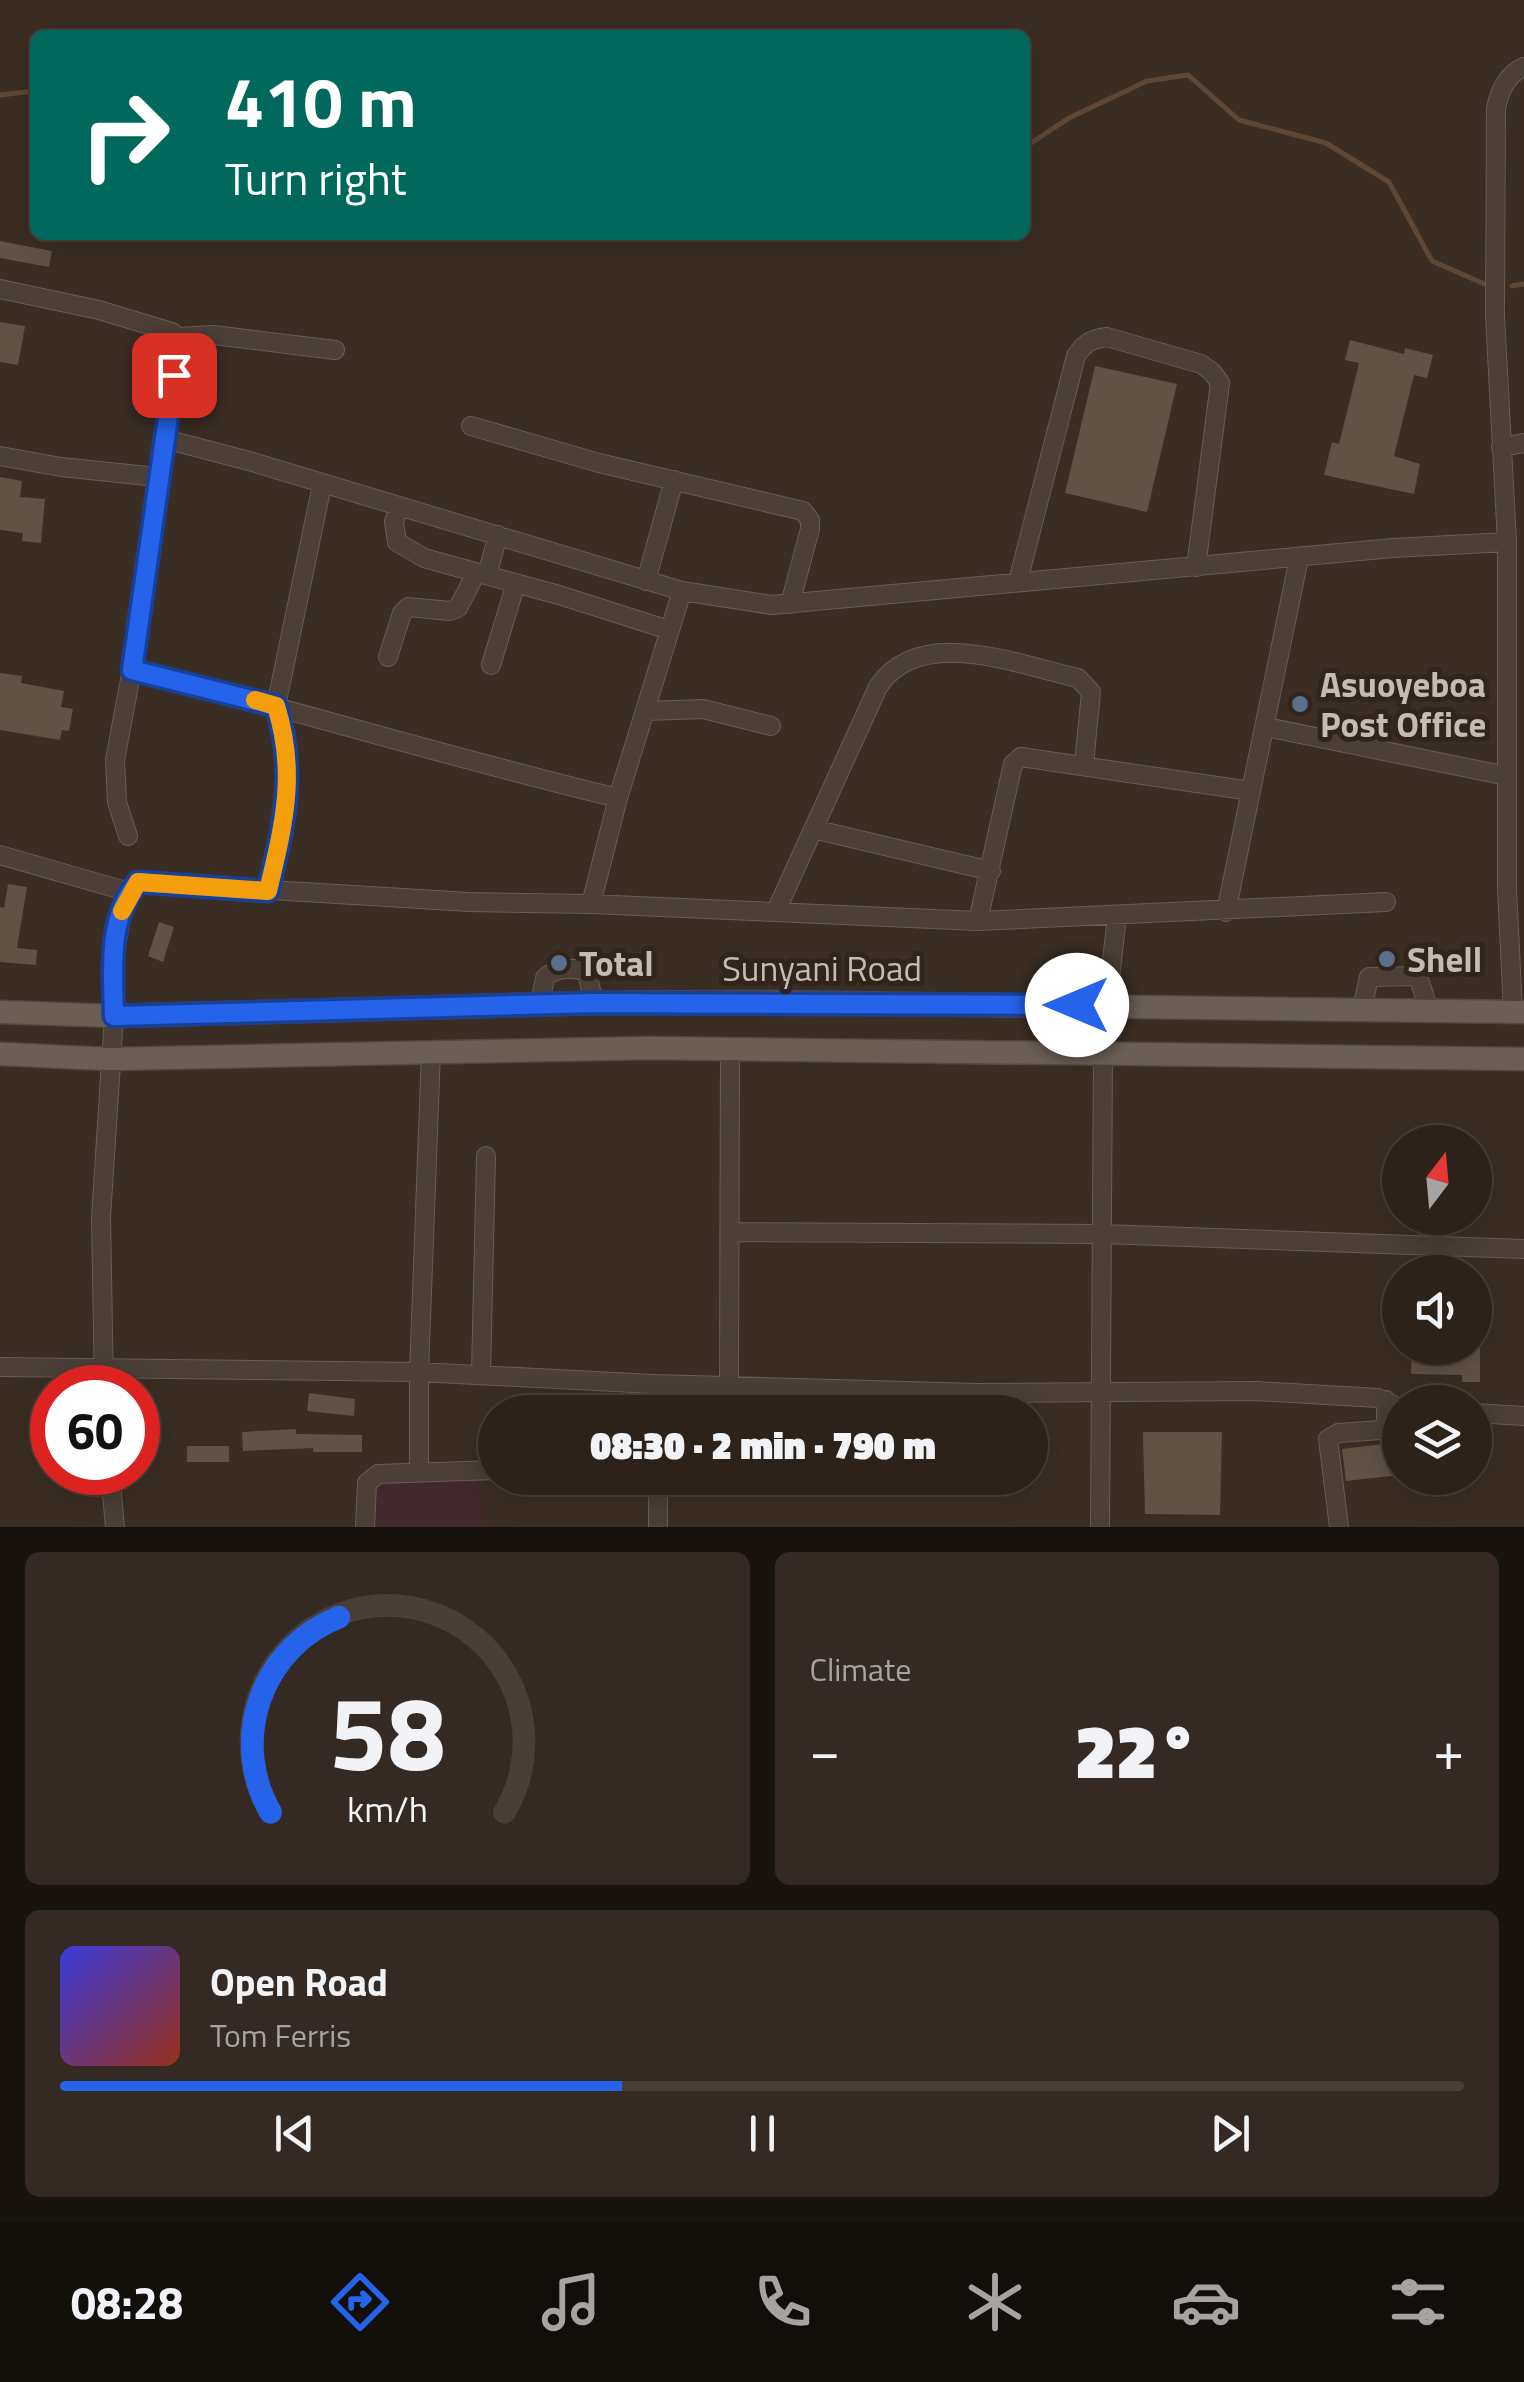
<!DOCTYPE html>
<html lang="en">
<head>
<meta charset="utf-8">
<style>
	:root { --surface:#2c221a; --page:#342a23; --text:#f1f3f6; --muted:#a6a4a2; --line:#483f39; --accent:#2563eb }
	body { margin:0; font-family:"Titillium Web",sans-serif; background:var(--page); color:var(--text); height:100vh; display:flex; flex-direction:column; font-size:38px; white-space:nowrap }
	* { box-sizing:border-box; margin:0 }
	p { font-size:32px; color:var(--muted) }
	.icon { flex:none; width:55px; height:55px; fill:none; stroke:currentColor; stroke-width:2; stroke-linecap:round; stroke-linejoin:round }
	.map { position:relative; height:1527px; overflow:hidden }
	.panel { display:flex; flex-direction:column; gap:25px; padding:25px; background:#18130e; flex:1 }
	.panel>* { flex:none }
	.guide { position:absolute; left:30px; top:30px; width:1000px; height:210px; border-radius:15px; box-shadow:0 5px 25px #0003,0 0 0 2px var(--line); background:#00695c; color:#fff; overflow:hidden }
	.needle { width:65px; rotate:16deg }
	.fabs { position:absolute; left:1382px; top:1125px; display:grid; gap:20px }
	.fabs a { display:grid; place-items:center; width:110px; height:110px; border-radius:50%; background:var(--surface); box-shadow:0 5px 25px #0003,0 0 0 2px var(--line); font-size:50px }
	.speed { position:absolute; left:30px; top:1365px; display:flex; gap:20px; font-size:50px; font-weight:700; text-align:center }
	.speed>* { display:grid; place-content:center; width:130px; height:130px; border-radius:50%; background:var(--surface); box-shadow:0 5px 25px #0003,0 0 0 2px var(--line); line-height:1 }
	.speed .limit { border:15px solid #d22; background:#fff; color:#111 }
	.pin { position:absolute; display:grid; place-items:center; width:85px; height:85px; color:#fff; margin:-42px; border-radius:20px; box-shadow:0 5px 15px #0006 }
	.me { position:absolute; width:110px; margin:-55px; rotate:270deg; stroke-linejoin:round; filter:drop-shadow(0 0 8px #0008) }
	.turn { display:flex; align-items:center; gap:35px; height:210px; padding:0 30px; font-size:45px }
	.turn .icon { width:130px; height:130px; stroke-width:2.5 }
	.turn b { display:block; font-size:70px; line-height:85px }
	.big { font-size:75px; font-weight:800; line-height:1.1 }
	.panel .card { flex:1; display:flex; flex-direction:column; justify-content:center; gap:15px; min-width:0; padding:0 35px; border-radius:15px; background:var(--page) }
	.panel .dial { align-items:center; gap:0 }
	.dial svg { height:260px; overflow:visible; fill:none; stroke:var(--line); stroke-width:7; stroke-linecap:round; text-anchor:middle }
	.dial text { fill:var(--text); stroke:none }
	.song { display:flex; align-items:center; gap:30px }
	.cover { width:120px; height:120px; border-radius:15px; background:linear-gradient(135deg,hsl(240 70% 55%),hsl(10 70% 35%)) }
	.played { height:10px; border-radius:5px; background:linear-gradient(90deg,var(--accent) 40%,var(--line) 40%) }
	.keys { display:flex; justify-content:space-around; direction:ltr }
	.heat { display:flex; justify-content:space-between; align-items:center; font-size:55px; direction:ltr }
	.panel .tiles { flex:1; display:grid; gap:25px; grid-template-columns:1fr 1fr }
	.card:last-child { grid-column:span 2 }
	.trip { position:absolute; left:478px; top:1395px; width:570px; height:100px; border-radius:50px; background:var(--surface); box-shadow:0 5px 25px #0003,0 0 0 2px var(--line); font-weight:800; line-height:100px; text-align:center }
	.menu { display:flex; height:160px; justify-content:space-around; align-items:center; background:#120e0a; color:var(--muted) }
	.menu .icon { width:70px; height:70px }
	.menu .on { color:var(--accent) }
	.menu b { font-size:45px; color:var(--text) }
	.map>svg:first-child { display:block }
	.green { fill:#41292d }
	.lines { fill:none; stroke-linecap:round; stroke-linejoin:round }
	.stream { stroke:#5f4736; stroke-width:5 }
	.building { fill:#615246 }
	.minor-casing { stroke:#695d55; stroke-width:20 }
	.major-casing { stroke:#544840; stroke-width:25 }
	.minor { stroke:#4b3f37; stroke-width:18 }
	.major { stroke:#6b5e55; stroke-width:22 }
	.route-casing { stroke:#184099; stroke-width:25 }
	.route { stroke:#2563eb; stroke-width:18 }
	.slow { stroke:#f59e0b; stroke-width:18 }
	.service-dot { fill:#5c6f8a; stroke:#30241c; stroke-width:4 }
	.labels { text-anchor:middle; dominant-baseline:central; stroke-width:10; stroke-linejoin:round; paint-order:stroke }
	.poi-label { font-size:35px; font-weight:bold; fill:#c6bbb2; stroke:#30241c; text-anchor:start }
	.street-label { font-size:35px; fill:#c6bbb2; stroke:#30241c }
</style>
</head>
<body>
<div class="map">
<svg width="1524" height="1527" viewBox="0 0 1524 1527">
	<rect width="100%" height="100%" fill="#3a2d23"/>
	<path class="green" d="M355,1475h126l2,52h-126z"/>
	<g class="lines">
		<path class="stream" d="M0,95l35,-4
			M1025,147l44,-29 78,-37 41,-6 51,45 87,23 63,39 43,79 55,24
			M1512,286l12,-2"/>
	</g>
	<path class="building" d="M0,241l52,10 -3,16 -49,-9z
		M0,322l25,4 -7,39 -18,-3z
		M1350,340l54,14 1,-6 28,7 -6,23 -13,-3 -20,81 26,8 -6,30 -90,-19 8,-33 7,2 20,-81 -14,-3z
		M1095,366l82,18 -30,128 -82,-19z
		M0,477l22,4 -2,16 25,2 -4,44 -19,-2 1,-8 -23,-3z
		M0,673l22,3 -1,7 43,8 -3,16 12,2 -4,22 -7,-1 -2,10 -60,-10z
		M8,884l19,3 -10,61 20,2 -1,15 -36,-3v-55l4,1z
		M159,922l15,5 -11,35 -15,-6z
		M1412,1348h68v34h-18v-7l-51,-1z
		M309,1393l46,6 -1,17 -47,-5z
		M296,1429v5l66,1v17h-49v-4l-70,3 -1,-19z
		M1143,1432h79l-2,83 -75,-1z
		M1400,1442v33l-54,6 -4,-32z
		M187,1446h42v16h-42z"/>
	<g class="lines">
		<defs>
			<path id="minor" d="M0,289l99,21 73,22 5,5 37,-2 121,15
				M471,426l128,37 204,48 7,9v9l-20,75
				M165,439l84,22 433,130 90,14 621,-57 114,-6
				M1501,447l23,-4
				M0,456l61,11 96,10
				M399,506l-5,16 3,20 27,16 135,37 110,35
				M487,575l11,-40
				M646,581l28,-101
				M1018,581l58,-225c8,-13 16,-17 31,-19l94,27 11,8 8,11 -24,184
				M388,657l14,-44 6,-6 42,4 8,-3 18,-35
				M491,665l25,-82
				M132,669c162,41 323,90 486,129
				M646,711l57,-2 68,17
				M1266,727l241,49
				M813,829l178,42
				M128,836l-11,-34 -2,-42 17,-91 45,-332
				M0,855l129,37
				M268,891c16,-67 29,-118 8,-185l46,-221
				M591,904l27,-106 64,-207
				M776,911l102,-224c41,-63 141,-22 200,-9l13,14 -7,72
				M1226,912l73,-354
				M978,921l35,-157 8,-7 230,34
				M540,1004l5,-26c9,-10 29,-12 42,-5l7,30
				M1107,1005l10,-89
				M1362,1009l7,-32 49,-1 11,34
				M1513,1012l-6,-123v-347l-12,-226 1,-207c3,-17 11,-35 28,-42
				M732,1232l371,2 421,15
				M0,1367l419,5 234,12 325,9 278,-2 122,7 22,10
				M481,1374l5,-218
				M729,1384l1,-333
				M104,1388l-3,-171 13,-201 -1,-54 11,-59 14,-21 331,20 122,2 387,17 408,-19
				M650,1412l3,-28
				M1475,1413l49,3
				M419,1471v-99l12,-321
				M110,1472l5,55
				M658,1478v49
				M365,1527l2,-44 11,-9 117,-4
				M1100,1527l3,-474
				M1339,1527l-11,-88 10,-6 43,-3 5,-8v-22"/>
			<path id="major" d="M0,1012l114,4 480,-13 162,-1 768,10
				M0,1054l110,5 538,-11 876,11"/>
		</defs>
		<use href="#minor" class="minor-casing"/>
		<use href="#major" class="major-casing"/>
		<use href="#minor" class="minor"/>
		<use href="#major" class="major"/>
	</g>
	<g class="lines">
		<defs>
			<path id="route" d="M174,375l-42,295 144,36c21,67 8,118 -8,185l-130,-9c-31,36 -25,90 -24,134l480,-13 483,2"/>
		</defs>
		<use href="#route" class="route-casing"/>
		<use href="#route" class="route"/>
		<path class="slow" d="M122,911l16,-29 130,9c16,-67 29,-118 8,-185l-21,-6"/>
	</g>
	<g class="service-dot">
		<circle cx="1300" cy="704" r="10"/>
		<circle cx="1387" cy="959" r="10"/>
		<circle cx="559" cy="963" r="10"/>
	</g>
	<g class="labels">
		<g class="poi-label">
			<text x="1320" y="684">Asuoyeboa<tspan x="1320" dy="40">Post Office</tspan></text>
			<text x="1407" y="959">Shell</text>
			<text x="579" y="963">Total</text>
		</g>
		<g class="street-label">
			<text x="822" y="968">Sunyani Road</text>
		</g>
	</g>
</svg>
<div class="fabs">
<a><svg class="needle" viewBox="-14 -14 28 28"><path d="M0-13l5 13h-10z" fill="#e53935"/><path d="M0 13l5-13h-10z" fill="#a6a4a2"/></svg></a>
<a><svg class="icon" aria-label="sound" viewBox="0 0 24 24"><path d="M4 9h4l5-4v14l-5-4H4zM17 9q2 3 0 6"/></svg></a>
<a><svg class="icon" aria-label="layers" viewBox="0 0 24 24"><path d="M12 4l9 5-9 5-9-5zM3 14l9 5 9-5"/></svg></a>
</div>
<div class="speed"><div class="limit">60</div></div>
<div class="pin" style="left:174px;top:375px;background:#d93025"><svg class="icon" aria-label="arrive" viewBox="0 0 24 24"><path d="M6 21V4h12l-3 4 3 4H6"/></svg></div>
<svg class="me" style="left:1077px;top:1005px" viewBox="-20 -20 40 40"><circle r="19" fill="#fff"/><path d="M0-13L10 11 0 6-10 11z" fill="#2563eb"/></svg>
<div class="trip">08:30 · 2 min · 790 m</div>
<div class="guide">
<div class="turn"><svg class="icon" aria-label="right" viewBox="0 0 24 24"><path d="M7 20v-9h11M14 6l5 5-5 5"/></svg><div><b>410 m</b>Turn right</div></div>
</div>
</div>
<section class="panel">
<div class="tiles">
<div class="card dial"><svg viewBox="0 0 100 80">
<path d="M14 69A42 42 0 1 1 86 69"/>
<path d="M14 69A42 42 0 0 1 35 9" stroke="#2563eb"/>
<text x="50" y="56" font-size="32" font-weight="700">58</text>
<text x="50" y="72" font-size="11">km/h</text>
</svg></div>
<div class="card"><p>Climate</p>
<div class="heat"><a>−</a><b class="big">22°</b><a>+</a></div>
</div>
<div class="card">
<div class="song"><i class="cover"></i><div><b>Open Road</b><p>Tom Ferris</p></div></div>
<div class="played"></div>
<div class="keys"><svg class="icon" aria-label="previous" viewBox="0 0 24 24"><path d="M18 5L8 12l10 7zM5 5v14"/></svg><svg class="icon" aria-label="pause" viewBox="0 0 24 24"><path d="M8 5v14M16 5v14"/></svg><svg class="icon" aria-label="next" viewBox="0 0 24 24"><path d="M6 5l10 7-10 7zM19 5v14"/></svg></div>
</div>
</div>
</section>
<nav class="menu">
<b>08:28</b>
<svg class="icon on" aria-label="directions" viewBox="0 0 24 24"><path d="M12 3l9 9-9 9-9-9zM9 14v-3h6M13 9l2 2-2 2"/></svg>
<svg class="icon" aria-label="music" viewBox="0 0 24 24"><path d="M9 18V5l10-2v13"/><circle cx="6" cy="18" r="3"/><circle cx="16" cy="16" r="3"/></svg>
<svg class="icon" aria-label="phone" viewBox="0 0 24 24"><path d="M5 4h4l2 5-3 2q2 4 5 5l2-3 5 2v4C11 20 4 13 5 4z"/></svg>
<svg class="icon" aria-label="climate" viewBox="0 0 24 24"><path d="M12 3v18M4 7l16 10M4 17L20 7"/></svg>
<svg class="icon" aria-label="car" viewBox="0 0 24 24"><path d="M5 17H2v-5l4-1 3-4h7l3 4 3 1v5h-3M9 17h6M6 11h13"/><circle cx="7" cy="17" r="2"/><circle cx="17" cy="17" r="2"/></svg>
<svg class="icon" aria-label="filters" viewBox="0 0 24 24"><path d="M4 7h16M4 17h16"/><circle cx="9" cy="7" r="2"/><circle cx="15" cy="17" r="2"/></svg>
</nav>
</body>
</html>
